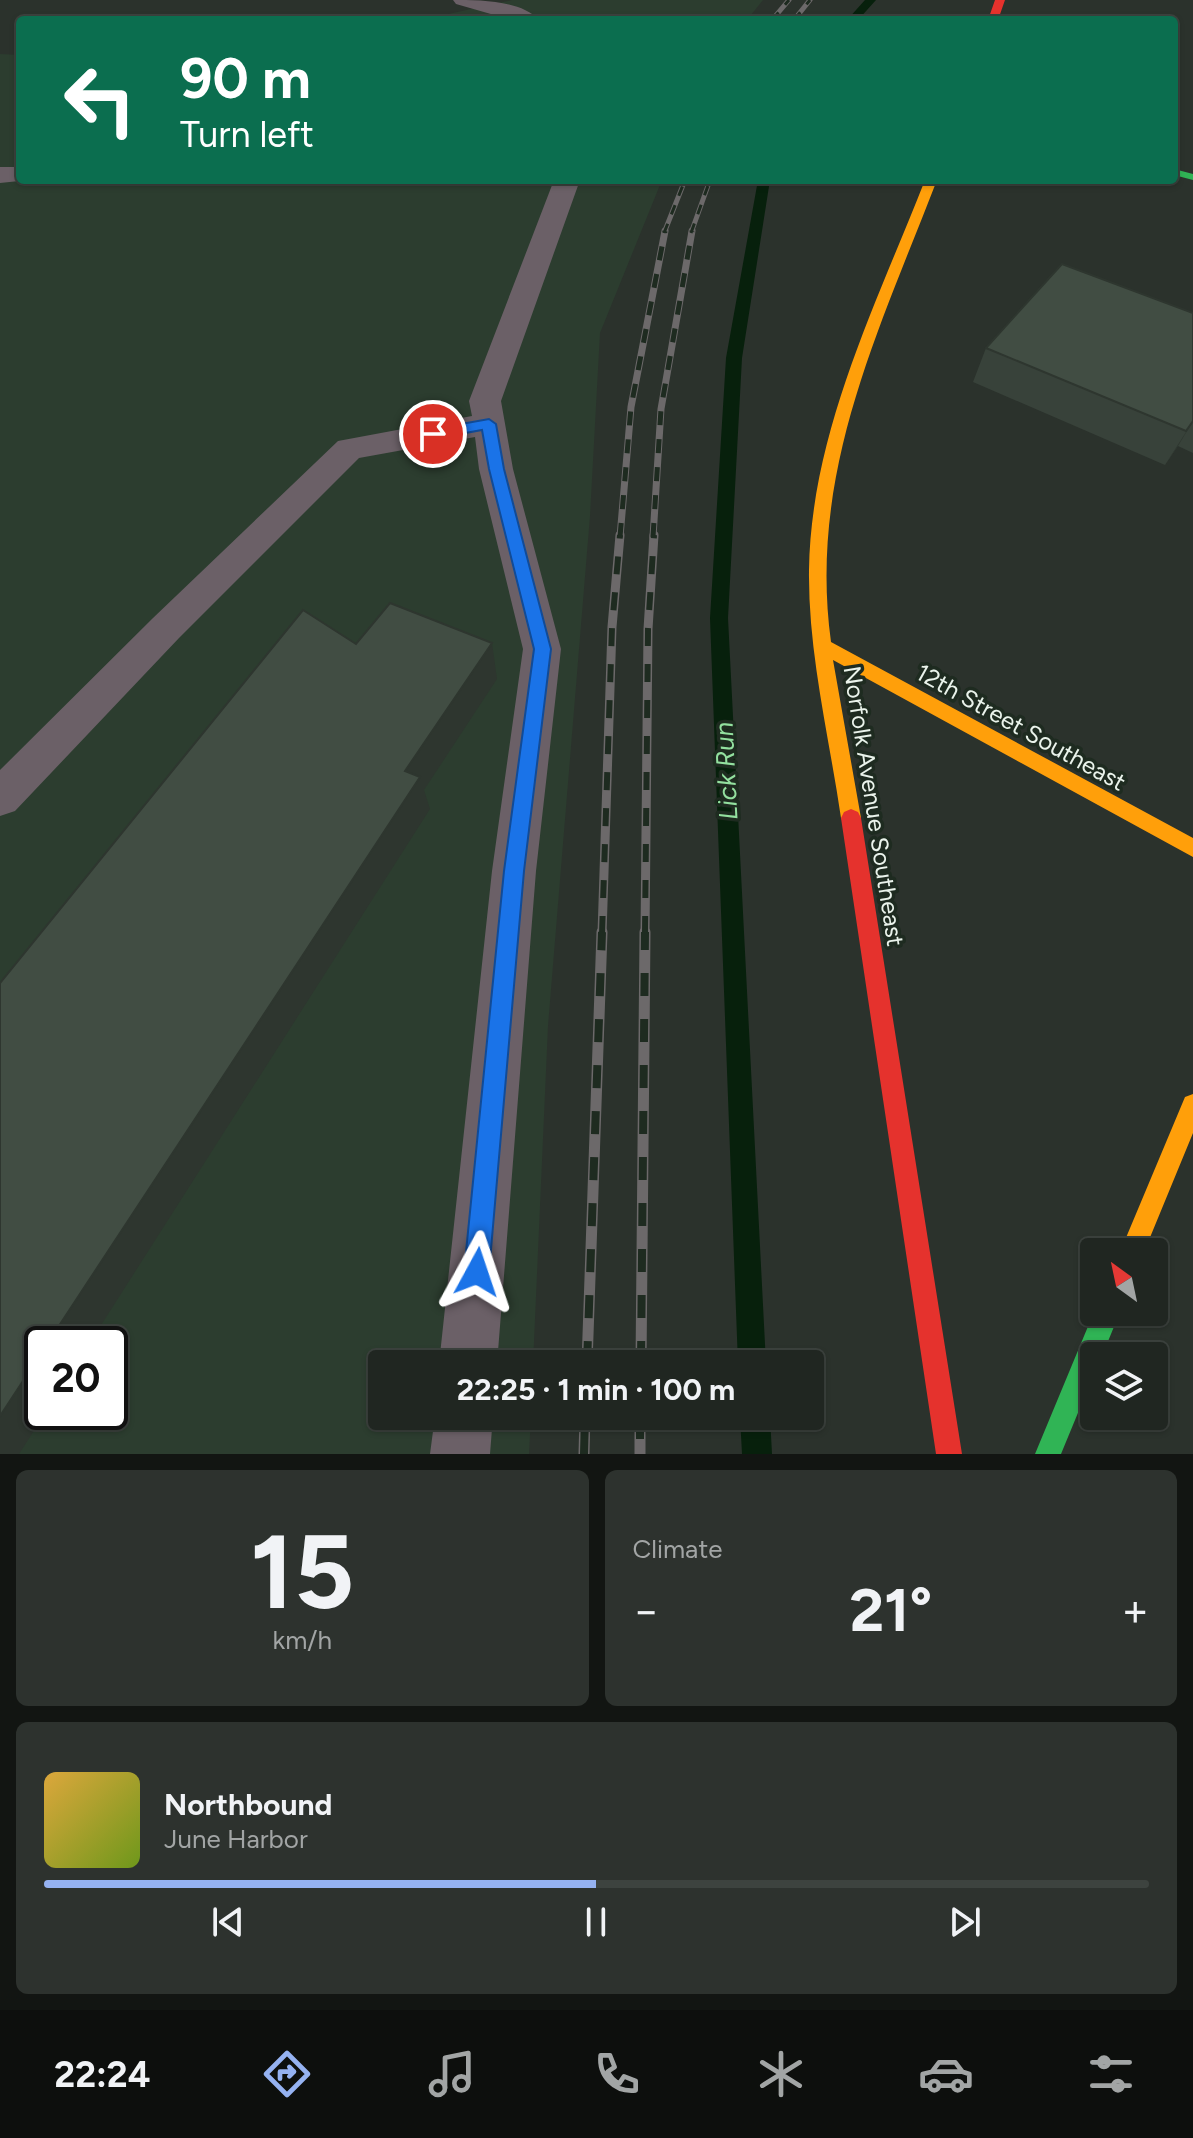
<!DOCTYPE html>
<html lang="en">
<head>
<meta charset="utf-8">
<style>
	:root { --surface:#202621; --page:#2d322e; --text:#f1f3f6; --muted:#a2a5a5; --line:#3d433f; --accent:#95b2f1 }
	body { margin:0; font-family:Figtree,sans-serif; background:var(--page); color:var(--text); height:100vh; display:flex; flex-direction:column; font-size:30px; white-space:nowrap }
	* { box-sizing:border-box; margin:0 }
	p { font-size:26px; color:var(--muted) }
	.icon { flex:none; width:44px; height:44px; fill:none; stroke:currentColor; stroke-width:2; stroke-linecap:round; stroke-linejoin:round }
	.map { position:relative; height:1454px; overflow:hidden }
	.details { display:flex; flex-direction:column; gap:16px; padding:16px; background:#121512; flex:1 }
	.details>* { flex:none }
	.banner { position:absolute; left:16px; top:16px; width:1162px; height:168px; border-radius:8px; box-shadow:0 2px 6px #0004,0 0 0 2px var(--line); background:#0b6e4f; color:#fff; overflow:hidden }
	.needle { width:52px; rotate:327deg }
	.buttons { position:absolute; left:1080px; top:1238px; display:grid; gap:16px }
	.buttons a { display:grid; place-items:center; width:88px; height:88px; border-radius:8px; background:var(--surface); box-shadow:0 2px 6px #0004,0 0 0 2px var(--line); font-size:40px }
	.speed { position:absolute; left:24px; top:1326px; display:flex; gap:16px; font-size:40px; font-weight:700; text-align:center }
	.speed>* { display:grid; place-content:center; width:104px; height:104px; border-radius:50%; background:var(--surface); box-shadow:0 2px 6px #0004,0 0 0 2px var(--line); line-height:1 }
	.speed .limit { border:4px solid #111; border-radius:12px; background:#fff; color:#111 }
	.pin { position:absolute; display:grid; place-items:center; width:68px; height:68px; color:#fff; margin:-34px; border:4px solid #fff; border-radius:50%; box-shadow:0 2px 8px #0007 }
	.me { position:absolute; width:88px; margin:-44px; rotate:5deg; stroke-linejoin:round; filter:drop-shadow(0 0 6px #0008) }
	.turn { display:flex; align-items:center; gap:28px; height:168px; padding:0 32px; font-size:36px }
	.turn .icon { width:104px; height:104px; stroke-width:2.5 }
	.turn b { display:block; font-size:56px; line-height:68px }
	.big { font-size:60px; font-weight:700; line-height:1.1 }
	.details .widget { flex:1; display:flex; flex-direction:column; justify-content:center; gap:12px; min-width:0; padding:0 28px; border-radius:12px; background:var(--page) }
	.details .dial { align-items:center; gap:0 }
	.dial b { font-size:104px; line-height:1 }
	.song { display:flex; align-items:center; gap:24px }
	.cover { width:96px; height:96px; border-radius:12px; background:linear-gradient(135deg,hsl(40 70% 55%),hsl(80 70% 35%)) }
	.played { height:8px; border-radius:4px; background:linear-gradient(90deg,var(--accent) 50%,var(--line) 50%) }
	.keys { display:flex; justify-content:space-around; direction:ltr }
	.heat { display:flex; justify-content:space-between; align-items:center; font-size:44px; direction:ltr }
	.details .tiles { flex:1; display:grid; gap:16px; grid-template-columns:1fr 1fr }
	.widget:last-child { grid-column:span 2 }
	.trip { position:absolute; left:368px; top:1350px; width:456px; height:80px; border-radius:8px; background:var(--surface); box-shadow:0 2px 6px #0004,0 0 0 2px var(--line); font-weight:700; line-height:80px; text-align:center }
	.menu { display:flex; height:128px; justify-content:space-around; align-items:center; background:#0d0f0d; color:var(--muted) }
	.menu .icon { width:56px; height:56px }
	.menu .current { color:var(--accent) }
	.menu b { font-size:36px; color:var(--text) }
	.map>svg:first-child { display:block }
	.built { fill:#2c3d2f; fill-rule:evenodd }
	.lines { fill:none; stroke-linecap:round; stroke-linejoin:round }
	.stream { fill:#07200c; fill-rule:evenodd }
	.lane { fill:#6b6067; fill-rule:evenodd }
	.fast { fill:#30b455; fill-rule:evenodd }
	.slow { fill:#ff9f0a; fill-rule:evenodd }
	.jam { fill:#e5322d; fill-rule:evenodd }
	.rail-far3-casing { stroke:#6c696a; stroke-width:5 }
	.rail-far2-casing { stroke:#6c696a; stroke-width:7 }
	.rail-far1-casing { stroke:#6c696a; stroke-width:9 }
	.rail-casing { stroke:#6c696a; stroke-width:11 }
	.rail-far3 { stroke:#1e2b20; stroke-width:3; stroke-dasharray:10; stroke-linecap:butt }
	.rail-far2 { stroke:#1e2b20; stroke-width:5; stroke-dasharray:14; stroke-linecap:butt }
	.rail-far1 { stroke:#1e2b20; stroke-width:6; stroke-dasharray:18; stroke-linecap:butt }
	.rail { stroke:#1e2b20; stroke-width:8; stroke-dasharray:23; stroke-linecap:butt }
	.wall { fill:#38423a }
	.shaded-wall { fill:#2e362f }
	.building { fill:#414d43; stroke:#2e362f; stroke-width:2 }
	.route { fill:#1a73e8; stroke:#114b97; stroke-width:2 }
	.labels { text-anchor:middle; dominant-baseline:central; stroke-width:7; stroke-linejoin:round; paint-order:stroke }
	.street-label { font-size:24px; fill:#eaf3eb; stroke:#1e2b20 }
	.water-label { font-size:26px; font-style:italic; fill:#93e09f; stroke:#1e2b20 }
</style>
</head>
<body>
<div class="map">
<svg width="1193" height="1454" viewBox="0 0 1193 1454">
	<rect width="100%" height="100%" fill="#2b322c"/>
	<path class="built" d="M512,0h251l-16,20h-326z
		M0,54l20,1v125h642l-62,153 -10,183 -42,510 -15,338h-151v52h149l-2,38h-529zM42,1344h68v68h-68z"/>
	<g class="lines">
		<path class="stream" d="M865,0h11l-18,20h-11z
			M758,180h12l-28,178 -14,260 38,746h-28l-28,-746 16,-260z
			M740,1416h30l2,38h-30z"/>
		<path class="lane" d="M453,0c26,0 68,0 86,20h-27l-56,-16z
			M0,167h20v13h9l-29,3z
			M554,180h26l-79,221 12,68 48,180 -25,222 -39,493h-58l53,-493 31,-222 -44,-180 -4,-32 -116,21 -180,180 -164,173 -15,5v-46l153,-152 185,-177 134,-25 -3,-15z
			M435,1416h58l-3,38h-60z"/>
		<path class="fast" d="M1174,169l19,5v6l-19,-5z
			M1094,1312h26l-18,44h-8v18l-33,80h-26z"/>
		<path class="slow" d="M925,180h12c-59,153 -129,294 -106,462l362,196v19l-360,-197 28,158 -3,6 -7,3 -7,-3 -3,-6c-12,-82 -33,-165 -32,-248 2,-137 67,-265 116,-390z
			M1193,1094v39l-49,119h-24l65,-155z"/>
		<path class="jam" d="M995,0h10l-7,20h-10z
			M851,809l7,3 3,6 101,636h-26l-95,-636 3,-6z"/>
		<defs>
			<path id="rail-far3" d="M772,20l17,-20
				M794,20l16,-20
				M664,233l21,-53
				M691,233l19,-53"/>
			<path id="rail-far2" d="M620,537l11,-130 34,-176
				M653,537l8,-128 31,-178"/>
			<path id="rail-far1" d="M602,934l10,-307 8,-92
				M645,934l3,-305 6,-94"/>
			<path id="rail" d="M587,1364l15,-432
				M641,1364l4,-432
				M640,1416v38
				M584,1454l1,-38"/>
		</defs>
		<use href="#rail-far3" class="rail-far3-casing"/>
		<use href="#rail-far2" class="rail-far2-casing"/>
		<use href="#rail-far1" class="rail-far1-casing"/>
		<use href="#rail" class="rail-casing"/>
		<use href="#rail-far3" class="rail-far3"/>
		<use href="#rail-far2" class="rail-far2"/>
		<use href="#rail-far1" class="rail-far1"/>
		<use href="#rail" class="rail"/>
	</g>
	<path class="wall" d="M1193,313v140l-15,-7 -13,19 -192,-83 13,-34z"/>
	<path class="shaded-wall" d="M1193,421l-15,25 -13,19z
		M492,643l5,36 -73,111 6,19 -341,535h-42l358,-573z
		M42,1352v60h4l-27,42h-19v-38z"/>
	<path class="building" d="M1062,264l131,49v108l-7,10 -200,-83z
		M390,603l102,40 -87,128 15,6 -373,567h-5v8l-42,64v-433l303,-373 53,34z"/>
	<path class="route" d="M489,419l7,5 8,45 47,180 -27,222 -35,401 -3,8 -9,4 -9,-4 -4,-8 40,-401 30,-222 -45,-180 -7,-39 -49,9 -8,-5 8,-5z"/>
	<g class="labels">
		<g class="street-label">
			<text transform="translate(1021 727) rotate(29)">12th Street Southeast</text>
			<text transform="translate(874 806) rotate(81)">Norfolk Avenue Southeast</text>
		</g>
		<g class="water-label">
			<text transform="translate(726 771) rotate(-93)">Lick Run</text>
		</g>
	</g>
</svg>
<div class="buttons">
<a><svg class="needle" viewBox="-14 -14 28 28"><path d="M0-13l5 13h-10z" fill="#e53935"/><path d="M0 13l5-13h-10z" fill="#a2a5a5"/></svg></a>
<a><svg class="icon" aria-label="layers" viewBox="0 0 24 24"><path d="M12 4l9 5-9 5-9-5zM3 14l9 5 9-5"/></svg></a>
</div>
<div class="speed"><div class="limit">20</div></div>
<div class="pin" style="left:433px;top:434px;background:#d93025"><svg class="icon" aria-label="arrive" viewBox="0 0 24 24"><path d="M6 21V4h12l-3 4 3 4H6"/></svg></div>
<svg class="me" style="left:477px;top:1272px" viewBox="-20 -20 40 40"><path d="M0-17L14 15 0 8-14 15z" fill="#1a73e8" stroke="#fff" stroke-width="4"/></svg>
<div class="trip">22:25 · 1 min · 100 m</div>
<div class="banner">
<div class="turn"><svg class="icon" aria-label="left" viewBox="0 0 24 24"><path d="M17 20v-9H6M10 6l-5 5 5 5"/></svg><div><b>90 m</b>Turn left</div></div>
</div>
</div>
<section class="details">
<div class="tiles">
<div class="widget dial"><b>15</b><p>km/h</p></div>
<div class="widget"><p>Climate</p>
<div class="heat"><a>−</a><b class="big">21°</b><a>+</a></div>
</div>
<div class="widget">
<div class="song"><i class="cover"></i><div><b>Northbound</b><p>June Harbor</p></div></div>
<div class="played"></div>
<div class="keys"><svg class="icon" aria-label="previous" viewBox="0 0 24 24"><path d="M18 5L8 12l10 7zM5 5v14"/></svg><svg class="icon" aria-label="pause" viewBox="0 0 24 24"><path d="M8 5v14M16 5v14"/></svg><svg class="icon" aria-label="next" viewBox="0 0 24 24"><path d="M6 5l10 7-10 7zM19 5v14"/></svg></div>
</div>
</div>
</section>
<nav class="menu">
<b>22:24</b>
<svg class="icon current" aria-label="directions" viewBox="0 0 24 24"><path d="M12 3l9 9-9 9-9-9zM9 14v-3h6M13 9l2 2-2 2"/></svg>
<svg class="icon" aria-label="music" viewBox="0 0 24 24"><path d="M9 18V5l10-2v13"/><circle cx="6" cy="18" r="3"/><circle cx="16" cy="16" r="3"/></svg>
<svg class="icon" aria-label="phone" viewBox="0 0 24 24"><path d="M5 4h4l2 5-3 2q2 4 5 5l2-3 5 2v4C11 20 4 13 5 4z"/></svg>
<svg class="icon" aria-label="climate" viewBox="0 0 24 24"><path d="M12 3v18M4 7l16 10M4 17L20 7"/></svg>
<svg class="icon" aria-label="car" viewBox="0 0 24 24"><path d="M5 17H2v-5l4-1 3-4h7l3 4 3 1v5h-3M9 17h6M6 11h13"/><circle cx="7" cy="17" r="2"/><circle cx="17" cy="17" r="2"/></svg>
<svg class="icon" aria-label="filters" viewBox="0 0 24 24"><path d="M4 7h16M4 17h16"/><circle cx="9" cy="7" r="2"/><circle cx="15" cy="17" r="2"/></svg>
</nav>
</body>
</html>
